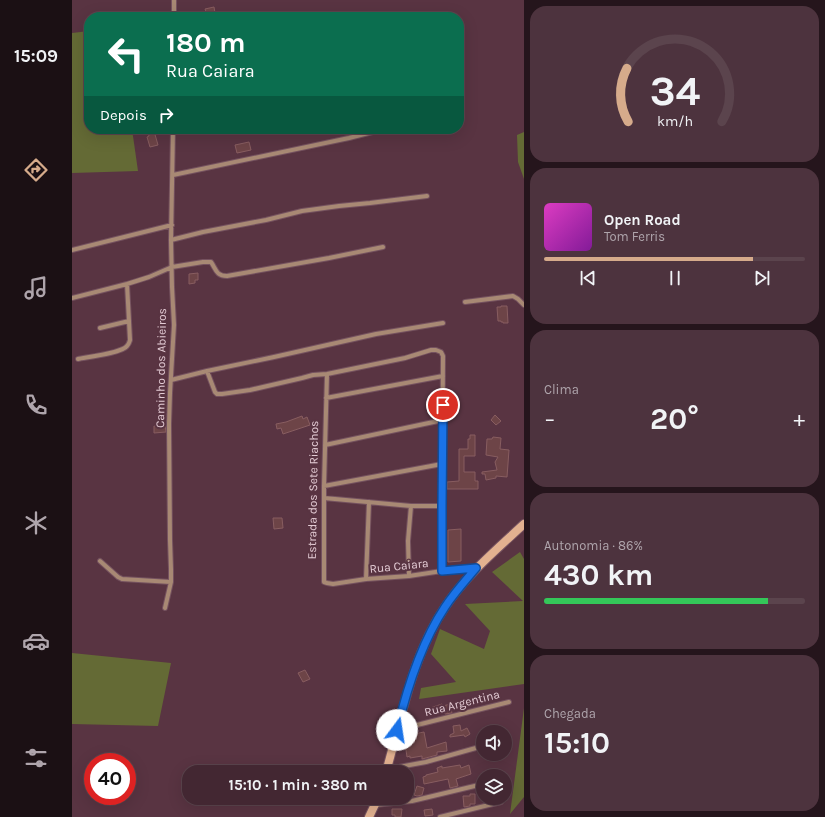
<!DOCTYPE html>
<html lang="pt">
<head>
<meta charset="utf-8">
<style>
	:root { --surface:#432732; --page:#4d333e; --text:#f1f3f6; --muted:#afa5ac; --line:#5b444d; --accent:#d6ab8b }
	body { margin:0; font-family:Karla,sans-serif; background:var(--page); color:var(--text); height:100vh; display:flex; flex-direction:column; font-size:15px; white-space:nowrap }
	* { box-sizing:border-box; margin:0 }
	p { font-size:13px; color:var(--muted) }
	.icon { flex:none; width:22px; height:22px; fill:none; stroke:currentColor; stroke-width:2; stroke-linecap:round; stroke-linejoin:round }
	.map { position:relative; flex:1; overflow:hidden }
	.sheet { display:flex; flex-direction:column; gap:6px; padding:6px; background:#25151c; width:301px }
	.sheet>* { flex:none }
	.top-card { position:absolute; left:12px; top:12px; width:380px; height:122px; border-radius:16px; box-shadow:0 4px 16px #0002,0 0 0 1px var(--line); background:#0b6e4f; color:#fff; overflow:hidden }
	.buttons { position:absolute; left:404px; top:725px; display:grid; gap:8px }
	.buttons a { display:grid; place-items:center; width:36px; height:36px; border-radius:50%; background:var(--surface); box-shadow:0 4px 16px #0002,0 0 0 1px var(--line); font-size:20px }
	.speed { position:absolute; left:12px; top:753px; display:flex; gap:8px; font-size:20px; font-weight:700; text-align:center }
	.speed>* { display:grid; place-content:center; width:52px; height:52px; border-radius:50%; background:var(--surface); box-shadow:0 4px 16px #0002,0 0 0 1px var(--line); line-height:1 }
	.speed .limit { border:6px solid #d22; background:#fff; color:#111 }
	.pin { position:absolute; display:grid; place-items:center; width:34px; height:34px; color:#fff; margin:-17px; border:2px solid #fff; border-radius:50%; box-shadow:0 1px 4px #0007 }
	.me { position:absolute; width:44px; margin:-22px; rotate:14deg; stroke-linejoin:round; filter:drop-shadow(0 0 3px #0008) }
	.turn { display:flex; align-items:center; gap:14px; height:84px; padding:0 16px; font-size:18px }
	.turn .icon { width:52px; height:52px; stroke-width:2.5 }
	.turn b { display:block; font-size:28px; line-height:34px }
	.then { display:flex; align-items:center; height:38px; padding:0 16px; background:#0003; gap:8px; font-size:15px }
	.big { font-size:30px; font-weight:700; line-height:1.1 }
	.sheet .card { flex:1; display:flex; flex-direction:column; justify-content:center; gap:6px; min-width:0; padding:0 14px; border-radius:16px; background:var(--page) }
	.sheet .dial { align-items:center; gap:0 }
	.dial svg { height:104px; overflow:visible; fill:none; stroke:var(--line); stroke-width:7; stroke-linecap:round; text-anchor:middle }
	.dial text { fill:var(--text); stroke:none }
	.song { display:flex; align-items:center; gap:12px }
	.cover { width:48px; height:48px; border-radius:6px; background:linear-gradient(135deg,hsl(310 70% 55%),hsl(290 70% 35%)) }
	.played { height:4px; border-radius:2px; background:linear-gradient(90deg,var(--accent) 80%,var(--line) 80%) }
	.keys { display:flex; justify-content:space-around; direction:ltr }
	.heat { display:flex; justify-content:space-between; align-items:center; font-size:22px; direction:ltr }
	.charge { height:6px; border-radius:3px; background:linear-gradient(90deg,#34c759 86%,var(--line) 0) }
	.trip { position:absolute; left:110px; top:765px; width:232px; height:40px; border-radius:16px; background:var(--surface); box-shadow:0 4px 16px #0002,0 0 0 1px var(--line); font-weight:700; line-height:40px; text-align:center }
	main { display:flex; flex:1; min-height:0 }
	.tab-bar { display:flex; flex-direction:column; width:72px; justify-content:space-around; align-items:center; background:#1b1014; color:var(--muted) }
	.tab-bar .icon { width:28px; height:28px }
	.tab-bar .on { color:var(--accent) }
	.tab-bar b { font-size:18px; color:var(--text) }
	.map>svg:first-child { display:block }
	.green { fill:#646a35 }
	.building { fill:#6d4447; stroke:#885d60 }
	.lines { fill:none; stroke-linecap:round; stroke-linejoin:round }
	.street-casing { stroke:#75525f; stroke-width:6 }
	.secondary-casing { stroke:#75525f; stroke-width:10 }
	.street { stroke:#a88974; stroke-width:4 }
	.secondary { stroke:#e2b190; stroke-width:8 }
	.route-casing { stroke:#114b97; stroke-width:10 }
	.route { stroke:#1a73e8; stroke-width:7 }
	.labels { text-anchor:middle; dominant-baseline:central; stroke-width:4; stroke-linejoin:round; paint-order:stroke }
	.street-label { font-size:12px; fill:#e3cbd4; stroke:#593442 }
</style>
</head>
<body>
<main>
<nav class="tab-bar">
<b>15:09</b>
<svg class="icon on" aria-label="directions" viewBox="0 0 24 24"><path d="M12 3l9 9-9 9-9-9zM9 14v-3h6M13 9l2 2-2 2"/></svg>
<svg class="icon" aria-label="music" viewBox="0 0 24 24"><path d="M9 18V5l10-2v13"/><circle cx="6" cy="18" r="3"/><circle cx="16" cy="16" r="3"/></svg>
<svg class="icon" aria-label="phone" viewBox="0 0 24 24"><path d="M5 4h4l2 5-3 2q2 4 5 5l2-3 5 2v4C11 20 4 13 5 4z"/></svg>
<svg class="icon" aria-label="climate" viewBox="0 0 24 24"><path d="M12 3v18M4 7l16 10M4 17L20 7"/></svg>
<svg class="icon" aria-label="car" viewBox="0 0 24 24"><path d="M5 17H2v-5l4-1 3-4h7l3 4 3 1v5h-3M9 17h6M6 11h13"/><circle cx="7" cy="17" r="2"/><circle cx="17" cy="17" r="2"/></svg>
<svg class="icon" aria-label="filters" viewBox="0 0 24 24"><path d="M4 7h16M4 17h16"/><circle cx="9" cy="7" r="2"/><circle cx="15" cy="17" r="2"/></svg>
</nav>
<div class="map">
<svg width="452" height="817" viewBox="0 0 452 817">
	<rect width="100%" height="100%" fill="#593442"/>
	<path class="green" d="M17,31v98h43l6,42 -66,2v-140z
		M452,132v47l-6,-17 -1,-27z
		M448,552l4,7v125l-105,15 2,-11 35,-6 -25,-28 9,-25 44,20 6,-18 -25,-27 58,-3 -31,-29z
		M0,653l99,10 -13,63 -86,-2z
		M452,708v89l-14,17z"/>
	<path class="building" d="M142,7l1,6 -8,1 -2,-5z
		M82,131l4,14 -8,2 -3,-10 2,-1 -1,-4z
		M177,142l2,8 -14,3 -2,-8z
		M126,273v7h-3v3l-6,1v-10z
		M429,306h6l1,17h-5v-1h-2v-1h-3l-1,-14h4z
		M423,415l6,6 -5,4 -5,-5z
		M230,416l1,3 4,-2 3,8 -27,9 -2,-6 -4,1 -1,-5 10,-2z
		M91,423l1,2h1l1,7 -12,1v-7h2v-2z
		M398,435h5v21h-11v16h11v9h3v8h-31v-7l12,-1v-32h9v-10h2z
		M421,437l8,1 -1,11 9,1 -2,27 -11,-1v2l-10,2 -1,-6h-3v-2l15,-2 -2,-8 3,-5 -12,-2 1,-16h5z
		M201,518h9l1,10 -9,1z
		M389,529v32l-13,1v-32z
		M233,670l5,9 -7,3 -5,-9z
		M393,700l1,5 -15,4 1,4 -7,1 -2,-8z
		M370,704l2,5 -16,5 -1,-5z
		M388,725l1,6 6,-3 3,6 -5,3 -1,-2 -14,2v-2l4,-2 -1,-7z
		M352,732l3,16 19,-6 1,9 -10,1v3l-15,4v-3l-12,2v-2l-3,1 -3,-21z
		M388,765l1,3 8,-3 2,9 -15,5 2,7 -8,2 -2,-9 -24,5 -1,-7 3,-1v-1l12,-3 -1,-4 5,-2v2z
		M345,786l7,2 -2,7 -5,1 -3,-1z
		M398,794h5v10h-5v2l-6,1 -1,-11h7z
		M320,809h10l-1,8h-6v-2h-3z
		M360,809l1,6 -8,1 -1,-6z"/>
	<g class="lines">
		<defs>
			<path id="street" d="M102,17v-17
				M101,175l176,-37 35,-9
				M99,240l32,-8 63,-12 36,-9 37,-5 31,-3 57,-7
				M0,250l100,-25
				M0,298l55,-14 22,-7 23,-10 31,-5h8c5,7 5,14 16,14l102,-18 54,-11
				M393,302l48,-6 5,3 6,6
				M28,328l29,-7
				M6,359c10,-2 44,-6 49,-13 2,-2 2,-3 3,-6l-3,-56
				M135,371l8,21 2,2h5l28,-4 52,-12 11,-3 14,-1 78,-16 26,-8h5l5,2 2,4 -1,150v65
				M255,374l-3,112v96l3,1 6,1 33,-5 43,-3 33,-5 33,-2
				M99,380l36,-9 67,-14 102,-23 67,-11
				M254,398l117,-22
				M253,445l118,-25
				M252,486l118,-22
				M252,498l87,8h31
				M28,561l18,16 4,2 49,3
				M337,576l-1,-35 3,-35
				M294,579l3,-77
				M93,608l6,-26v-13l-1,-29 -1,-116 1,-31 4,-68 -2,-38 -1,-47 2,-111
				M325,730l112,-28
				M433,740l3,-1
				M316,769l38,-7 57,-16
				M303,805l37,-4 71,-17
				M368,817l61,-15"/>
			<path id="secondary" d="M314,772c16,-56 26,-116 59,-165 21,-32 51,-57 79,-83
				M297,817l9,-19"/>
		</defs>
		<use href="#street" class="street-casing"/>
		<use href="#secondary" class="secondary-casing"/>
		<use href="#street" class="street"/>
		<use href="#secondary" class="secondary"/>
	</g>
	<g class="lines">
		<defs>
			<path id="route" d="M325,730c10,-42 24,-87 48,-123 9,-14 20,-26 31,-39l-34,3v-65l1,-101"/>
		</defs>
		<use href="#route" class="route-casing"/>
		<use href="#route" class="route"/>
	</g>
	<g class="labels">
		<g class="street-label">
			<text transform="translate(89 368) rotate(-89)">Caminho dos Abieiros</text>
			<text transform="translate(241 490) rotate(-89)">Estrada dos Sete Riachos</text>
			<text transform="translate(327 566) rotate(-6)">Rua Caiara</text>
			<text transform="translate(390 703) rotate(-14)">Rua Argentina</text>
		</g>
	</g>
</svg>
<div class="buttons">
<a><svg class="icon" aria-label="sound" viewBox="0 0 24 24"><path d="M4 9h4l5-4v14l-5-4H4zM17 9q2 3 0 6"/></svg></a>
<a><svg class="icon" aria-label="layers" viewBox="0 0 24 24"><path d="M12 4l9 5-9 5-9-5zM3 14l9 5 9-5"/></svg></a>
</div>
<div class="speed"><div class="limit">40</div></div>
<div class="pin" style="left:371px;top:405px;background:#d93025"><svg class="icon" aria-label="arrive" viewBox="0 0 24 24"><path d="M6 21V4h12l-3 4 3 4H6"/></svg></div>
<svg class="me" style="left:325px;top:730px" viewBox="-20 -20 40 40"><circle r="19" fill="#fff"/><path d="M0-13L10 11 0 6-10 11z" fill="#1a73e8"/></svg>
<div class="trip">15:10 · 1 min · 380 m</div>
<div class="top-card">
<div class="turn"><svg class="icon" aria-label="left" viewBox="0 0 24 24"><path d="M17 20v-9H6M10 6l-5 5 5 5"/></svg><div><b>180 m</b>Rua Caiara</div></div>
<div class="then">Depois<svg class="icon" aria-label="right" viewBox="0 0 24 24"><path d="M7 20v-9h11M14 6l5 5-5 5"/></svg></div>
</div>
</div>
<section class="sheet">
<div class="card dial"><svg viewBox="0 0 100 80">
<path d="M14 69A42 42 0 1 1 86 69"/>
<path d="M14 69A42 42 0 0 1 13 28" stroke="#d6ab8b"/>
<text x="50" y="56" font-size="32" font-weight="700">34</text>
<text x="50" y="72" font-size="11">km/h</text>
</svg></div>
<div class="card">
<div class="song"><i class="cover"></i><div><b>Open Road</b><p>Tom Ferris</p></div></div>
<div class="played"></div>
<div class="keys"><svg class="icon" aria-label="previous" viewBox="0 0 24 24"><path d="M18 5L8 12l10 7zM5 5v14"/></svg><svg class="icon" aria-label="pause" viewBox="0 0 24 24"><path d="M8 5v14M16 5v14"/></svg><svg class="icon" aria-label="next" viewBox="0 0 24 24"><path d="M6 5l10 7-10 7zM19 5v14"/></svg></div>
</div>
<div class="card"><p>Clima</p>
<div class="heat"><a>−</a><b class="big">20°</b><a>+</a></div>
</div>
<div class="card"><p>Autonomia · 86%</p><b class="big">430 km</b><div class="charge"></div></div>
<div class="card"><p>Chegada</p><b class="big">15:10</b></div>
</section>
</main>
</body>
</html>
